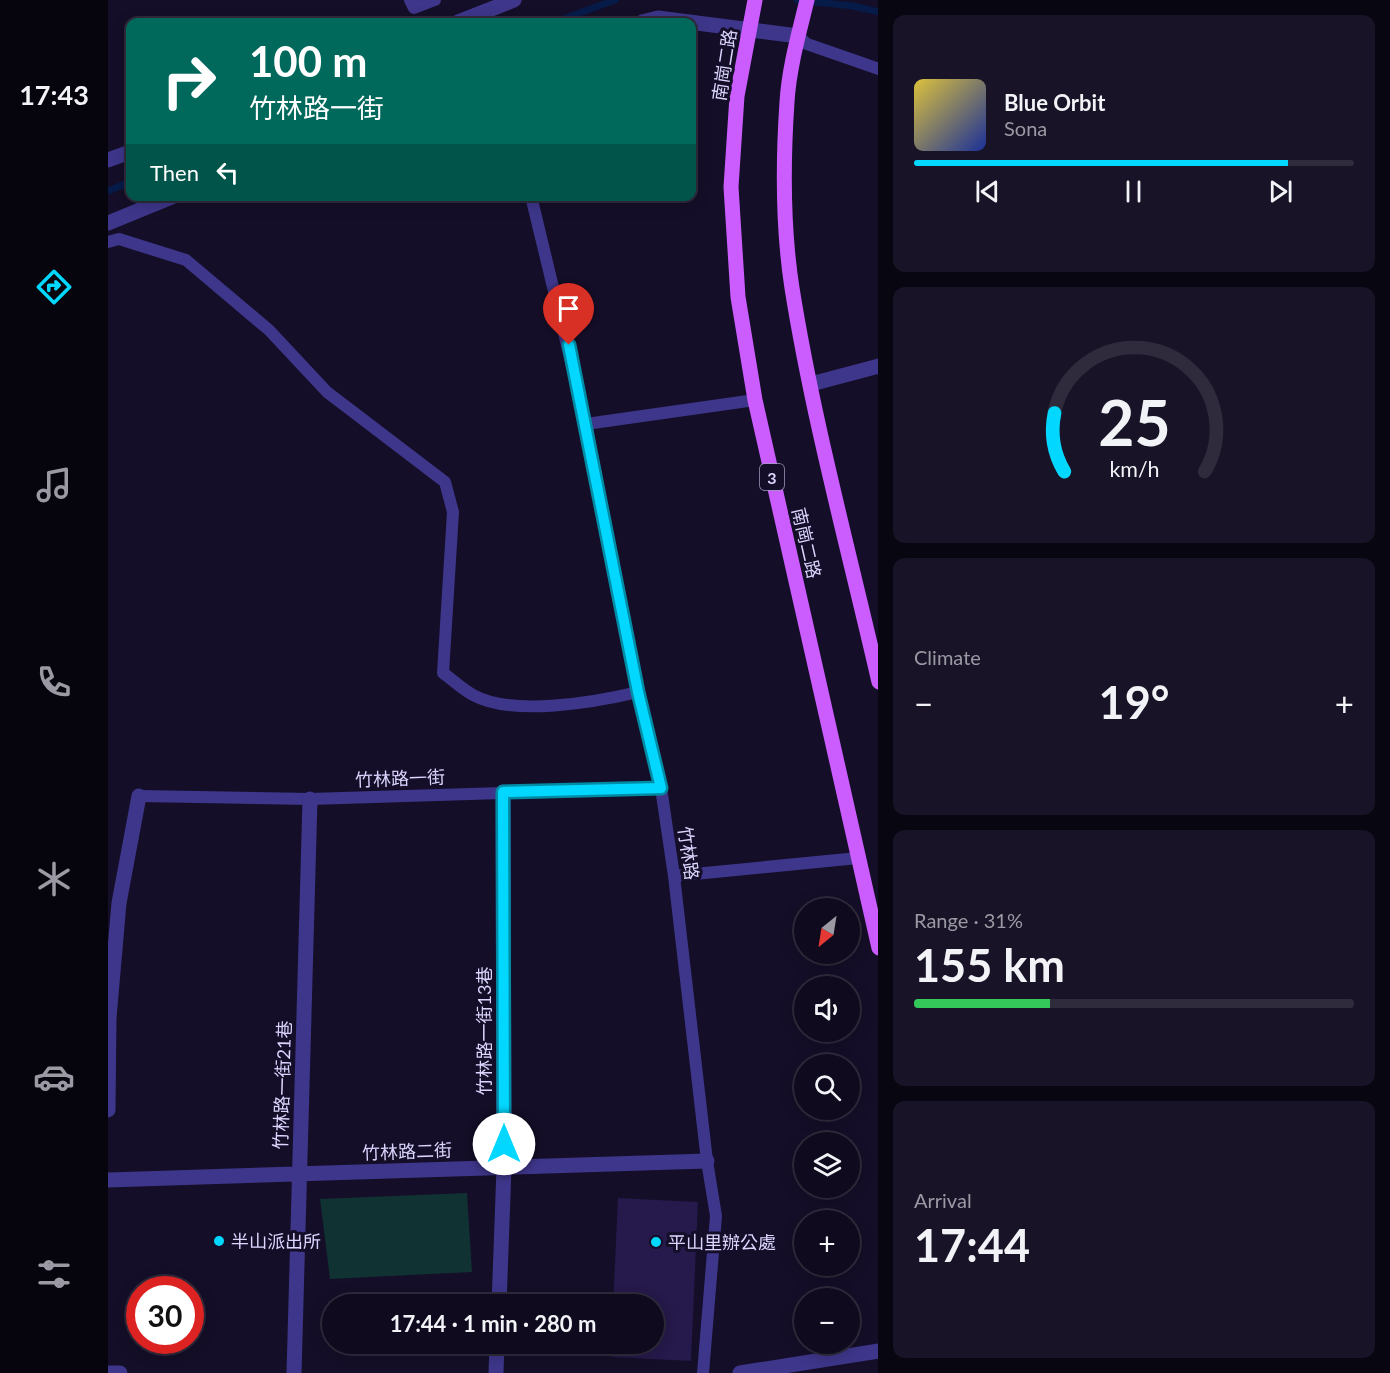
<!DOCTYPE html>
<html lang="en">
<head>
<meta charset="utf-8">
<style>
	:root { --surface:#0f0a1e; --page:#181327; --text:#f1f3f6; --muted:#9b9aa4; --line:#2f2b3c; --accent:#02d8ff }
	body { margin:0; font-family:Lato,"Noto Sans TC",sans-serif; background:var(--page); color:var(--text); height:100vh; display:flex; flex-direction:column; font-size:22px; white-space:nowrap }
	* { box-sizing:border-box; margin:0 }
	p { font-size:20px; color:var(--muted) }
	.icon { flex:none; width:33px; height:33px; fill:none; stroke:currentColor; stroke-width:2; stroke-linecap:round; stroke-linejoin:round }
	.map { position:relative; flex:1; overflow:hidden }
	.drawer { display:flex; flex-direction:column; gap:15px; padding:15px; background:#080610; width:512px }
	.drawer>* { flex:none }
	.banner { position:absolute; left:18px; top:18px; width:570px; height:183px; border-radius:12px; box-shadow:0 3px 15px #0003,0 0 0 2px var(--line); background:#00695c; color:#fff; overflow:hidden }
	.needle { width:39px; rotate:210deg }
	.fabs { position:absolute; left:686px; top:898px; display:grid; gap:12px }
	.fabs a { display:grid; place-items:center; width:66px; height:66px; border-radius:50%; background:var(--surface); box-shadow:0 3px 15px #0003,0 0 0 2px var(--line); font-size:30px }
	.speed { position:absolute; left:18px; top:1276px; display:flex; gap:12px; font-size:30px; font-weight:700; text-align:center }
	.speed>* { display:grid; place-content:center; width:78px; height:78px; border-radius:50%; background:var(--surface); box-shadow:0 3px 15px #0003,0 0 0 2px var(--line); line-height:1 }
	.speed .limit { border:9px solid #d22; background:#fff; color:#111 }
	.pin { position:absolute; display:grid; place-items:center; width:51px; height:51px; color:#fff; margin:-62px -26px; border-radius:50% 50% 50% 0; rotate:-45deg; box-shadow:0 0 6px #0007 }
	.pin .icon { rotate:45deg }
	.me { position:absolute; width:66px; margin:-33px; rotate:0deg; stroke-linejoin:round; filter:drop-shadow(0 0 4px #0008) }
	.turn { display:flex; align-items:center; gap:21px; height:126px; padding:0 24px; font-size:27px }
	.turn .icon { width:78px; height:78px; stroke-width:2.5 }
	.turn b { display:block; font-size:42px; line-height:51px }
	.then { display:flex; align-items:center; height:57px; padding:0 24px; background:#0003; gap:12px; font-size:22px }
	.big { font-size:45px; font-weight:700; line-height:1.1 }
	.drawer .tile { flex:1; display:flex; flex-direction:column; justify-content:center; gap:9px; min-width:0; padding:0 21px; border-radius:12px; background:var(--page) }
	.drawer .dial { align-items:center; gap:0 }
	.dial svg { height:156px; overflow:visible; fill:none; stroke:var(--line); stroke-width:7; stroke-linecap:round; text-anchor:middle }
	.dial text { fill:var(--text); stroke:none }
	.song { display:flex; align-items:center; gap:18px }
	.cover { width:72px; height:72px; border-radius:9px; background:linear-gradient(135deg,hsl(50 70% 55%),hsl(230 70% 35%)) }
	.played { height:6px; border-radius:3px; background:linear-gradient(90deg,var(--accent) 85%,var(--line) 85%) }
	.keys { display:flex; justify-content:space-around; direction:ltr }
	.heat { display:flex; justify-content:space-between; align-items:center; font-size:33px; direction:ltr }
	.charge { height:9px; border-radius:4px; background:linear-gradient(90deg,#34c759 31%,var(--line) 0) }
	.trip { position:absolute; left:214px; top:1294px; width:342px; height:60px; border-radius:30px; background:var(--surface); box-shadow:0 3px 15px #0003,0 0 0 2px var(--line); font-weight:700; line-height:60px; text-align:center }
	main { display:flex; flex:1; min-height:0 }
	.dock { display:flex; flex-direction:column; width:108px; justify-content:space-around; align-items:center; background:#06040c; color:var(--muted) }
	.dock .icon { width:42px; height:42px }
	.dock .active { color:var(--accent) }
	.dock b { font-size:27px; color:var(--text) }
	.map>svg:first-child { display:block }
	.green { fill:#113233 }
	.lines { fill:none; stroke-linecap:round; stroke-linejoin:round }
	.stream { stroke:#071b49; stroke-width:7 }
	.building { fill:#26194b }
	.service { stroke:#3e368a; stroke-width:12 }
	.minor { stroke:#3e368a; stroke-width:15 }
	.tertiary { stroke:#3e368a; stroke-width:15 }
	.primary { stroke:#cb5dff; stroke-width:15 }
	.route-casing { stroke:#018ca6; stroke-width:15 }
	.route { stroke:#02d8ff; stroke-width:10 }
	.poi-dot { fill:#02d8ff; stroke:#140e28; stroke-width:2 }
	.labels { text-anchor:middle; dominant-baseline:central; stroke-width:6; stroke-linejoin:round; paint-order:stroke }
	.shield { fill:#140e28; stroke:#a09abe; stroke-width:1.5 }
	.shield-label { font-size:16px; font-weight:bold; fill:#dcd6ff }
	.street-label { font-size:18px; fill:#dcd6ff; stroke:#140e28 }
	.poi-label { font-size:18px; fill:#dcd6ff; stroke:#140e28; text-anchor:start }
</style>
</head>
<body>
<main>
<nav class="dock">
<b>17:43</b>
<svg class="icon active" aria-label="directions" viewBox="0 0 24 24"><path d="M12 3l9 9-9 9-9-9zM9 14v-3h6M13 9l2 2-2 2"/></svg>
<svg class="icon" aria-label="music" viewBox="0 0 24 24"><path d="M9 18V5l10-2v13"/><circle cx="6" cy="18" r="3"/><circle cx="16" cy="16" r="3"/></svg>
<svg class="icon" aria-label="phone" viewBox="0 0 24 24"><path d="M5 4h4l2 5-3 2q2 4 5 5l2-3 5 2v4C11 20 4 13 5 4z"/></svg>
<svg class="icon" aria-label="climate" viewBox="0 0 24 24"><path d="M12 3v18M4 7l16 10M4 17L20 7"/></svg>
<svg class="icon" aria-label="car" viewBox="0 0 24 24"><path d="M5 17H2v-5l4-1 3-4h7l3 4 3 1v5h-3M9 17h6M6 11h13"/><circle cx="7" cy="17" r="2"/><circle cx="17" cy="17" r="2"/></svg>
<svg class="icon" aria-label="filters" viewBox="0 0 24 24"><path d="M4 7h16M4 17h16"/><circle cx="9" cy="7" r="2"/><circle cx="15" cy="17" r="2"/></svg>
</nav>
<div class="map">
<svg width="771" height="1373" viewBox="0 0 771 1373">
	<rect width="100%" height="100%" fill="#140e28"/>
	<path class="green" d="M359,1193l5,79 -142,7 -10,-80z"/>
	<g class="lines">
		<path class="stream" d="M689,0l56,6 26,6
			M447,22l60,-22
			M0,191l22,-9"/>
	</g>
	<path class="building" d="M510,1198l80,4 -7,159 -80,-4v-13h43v-39h-41z"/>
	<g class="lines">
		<path class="service" d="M302,0l4,8 21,-8
			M690,36l9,8 72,25
			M423,196l55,228 52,268 23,96 13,88 33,285 9,55 -13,157
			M0,242l11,-3 67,21 83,70 58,62 118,90 8,30 -10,161c10,7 19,16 30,22 40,22 123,7 165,-3
			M478,424l169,-24
			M31,796l171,3 351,-11
			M566,876l184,-18"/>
		<path class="minor" d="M703,384l68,-18
			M0,1110l1,-92 10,-115 20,-107
			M0,1180l599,-19
			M391,1305l5,-137 -1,-376
			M0,1373h12
			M186,1373l16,-574
			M388,1373l1,-29
			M632,1373l139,-22"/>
		<path class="tertiary" d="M350,22l56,-22
			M534,22l16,-4 140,18
			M0,160l22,-8
			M0,223l66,-27"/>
		<path class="primary" d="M647,0l-18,96 -6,91 7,110 17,103 124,548
			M699,0c-8,33 -18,68 -20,102 -4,59 -4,128 5,186 21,132 57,263 87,394"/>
	</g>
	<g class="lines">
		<defs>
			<path id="route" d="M396,1144l-1,-352 158,-4 -23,-96 -69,-347"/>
		</defs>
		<use href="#route" class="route-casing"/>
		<use href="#route" class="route"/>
	</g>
	<g class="poi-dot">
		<circle cx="111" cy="1241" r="6"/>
		<circle cx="548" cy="1242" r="6"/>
	</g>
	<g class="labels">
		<rect class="shield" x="652" y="464" width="24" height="26" rx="4.5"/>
		<g class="shield-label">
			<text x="664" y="477">3</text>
		</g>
		<g class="street-label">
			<text transform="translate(616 65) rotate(-81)">南崗二路</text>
			<text transform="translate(699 543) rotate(77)">南崗二路</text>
			<text transform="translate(292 778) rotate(-2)">竹林路一街</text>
			<text transform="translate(581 853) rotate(82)">竹林路</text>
			<text transform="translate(376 1031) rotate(-90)">竹林路一街13巷</text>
			<text transform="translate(174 1085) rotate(-88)">竹林路一街21巷</text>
			<text transform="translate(299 1151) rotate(-2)">竹林路二街</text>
		</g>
		<g class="poi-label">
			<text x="123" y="1241">半山派出所</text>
			<text x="560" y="1242">平山里辦公處</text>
		</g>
	</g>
</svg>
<div class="fabs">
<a><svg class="needle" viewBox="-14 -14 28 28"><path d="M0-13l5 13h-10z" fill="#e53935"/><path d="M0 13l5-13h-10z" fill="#9b9aa4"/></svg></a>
<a><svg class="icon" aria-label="sound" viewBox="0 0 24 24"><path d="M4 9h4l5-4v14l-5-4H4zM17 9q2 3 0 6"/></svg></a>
<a><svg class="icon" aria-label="search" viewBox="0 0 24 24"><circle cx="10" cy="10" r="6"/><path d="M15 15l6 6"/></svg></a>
<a><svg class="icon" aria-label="layers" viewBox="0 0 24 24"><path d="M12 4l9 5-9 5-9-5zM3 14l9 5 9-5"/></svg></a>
<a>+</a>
<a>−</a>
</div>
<div class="speed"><div class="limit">30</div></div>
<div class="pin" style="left:461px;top:345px;background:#d93025"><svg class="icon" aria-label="arrive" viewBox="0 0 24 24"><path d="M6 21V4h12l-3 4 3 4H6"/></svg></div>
<svg class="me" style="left:396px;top:1144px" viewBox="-20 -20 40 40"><circle r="19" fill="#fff"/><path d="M0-13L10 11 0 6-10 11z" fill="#02d8ff"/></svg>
<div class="trip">17:44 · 1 min · 280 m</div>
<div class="banner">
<div class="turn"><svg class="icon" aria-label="right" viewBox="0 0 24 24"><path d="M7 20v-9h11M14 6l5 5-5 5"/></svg><div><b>100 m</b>竹林路一街</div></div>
<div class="then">Then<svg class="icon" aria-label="left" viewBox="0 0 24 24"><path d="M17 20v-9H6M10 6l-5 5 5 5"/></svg></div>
</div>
</div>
<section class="drawer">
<div class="tile">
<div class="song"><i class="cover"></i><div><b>Blue Orbit</b><p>Sona</p></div></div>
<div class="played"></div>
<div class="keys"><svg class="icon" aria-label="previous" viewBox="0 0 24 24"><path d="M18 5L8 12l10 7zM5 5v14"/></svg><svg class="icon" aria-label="pause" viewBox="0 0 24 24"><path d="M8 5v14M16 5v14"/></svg><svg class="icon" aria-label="next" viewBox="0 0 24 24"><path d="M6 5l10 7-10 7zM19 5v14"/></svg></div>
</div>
<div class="tile dial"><svg viewBox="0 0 100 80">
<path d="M14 69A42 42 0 1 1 86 69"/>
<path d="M14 69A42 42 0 0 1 9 39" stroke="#02d8ff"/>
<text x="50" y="56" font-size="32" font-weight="700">25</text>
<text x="50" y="72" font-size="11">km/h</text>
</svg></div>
<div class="tile"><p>Climate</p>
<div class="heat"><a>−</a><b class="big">19°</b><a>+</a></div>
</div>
<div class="tile"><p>Range · 31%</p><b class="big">155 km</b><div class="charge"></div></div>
<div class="tile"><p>Arrival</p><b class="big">17:44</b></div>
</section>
</main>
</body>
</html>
